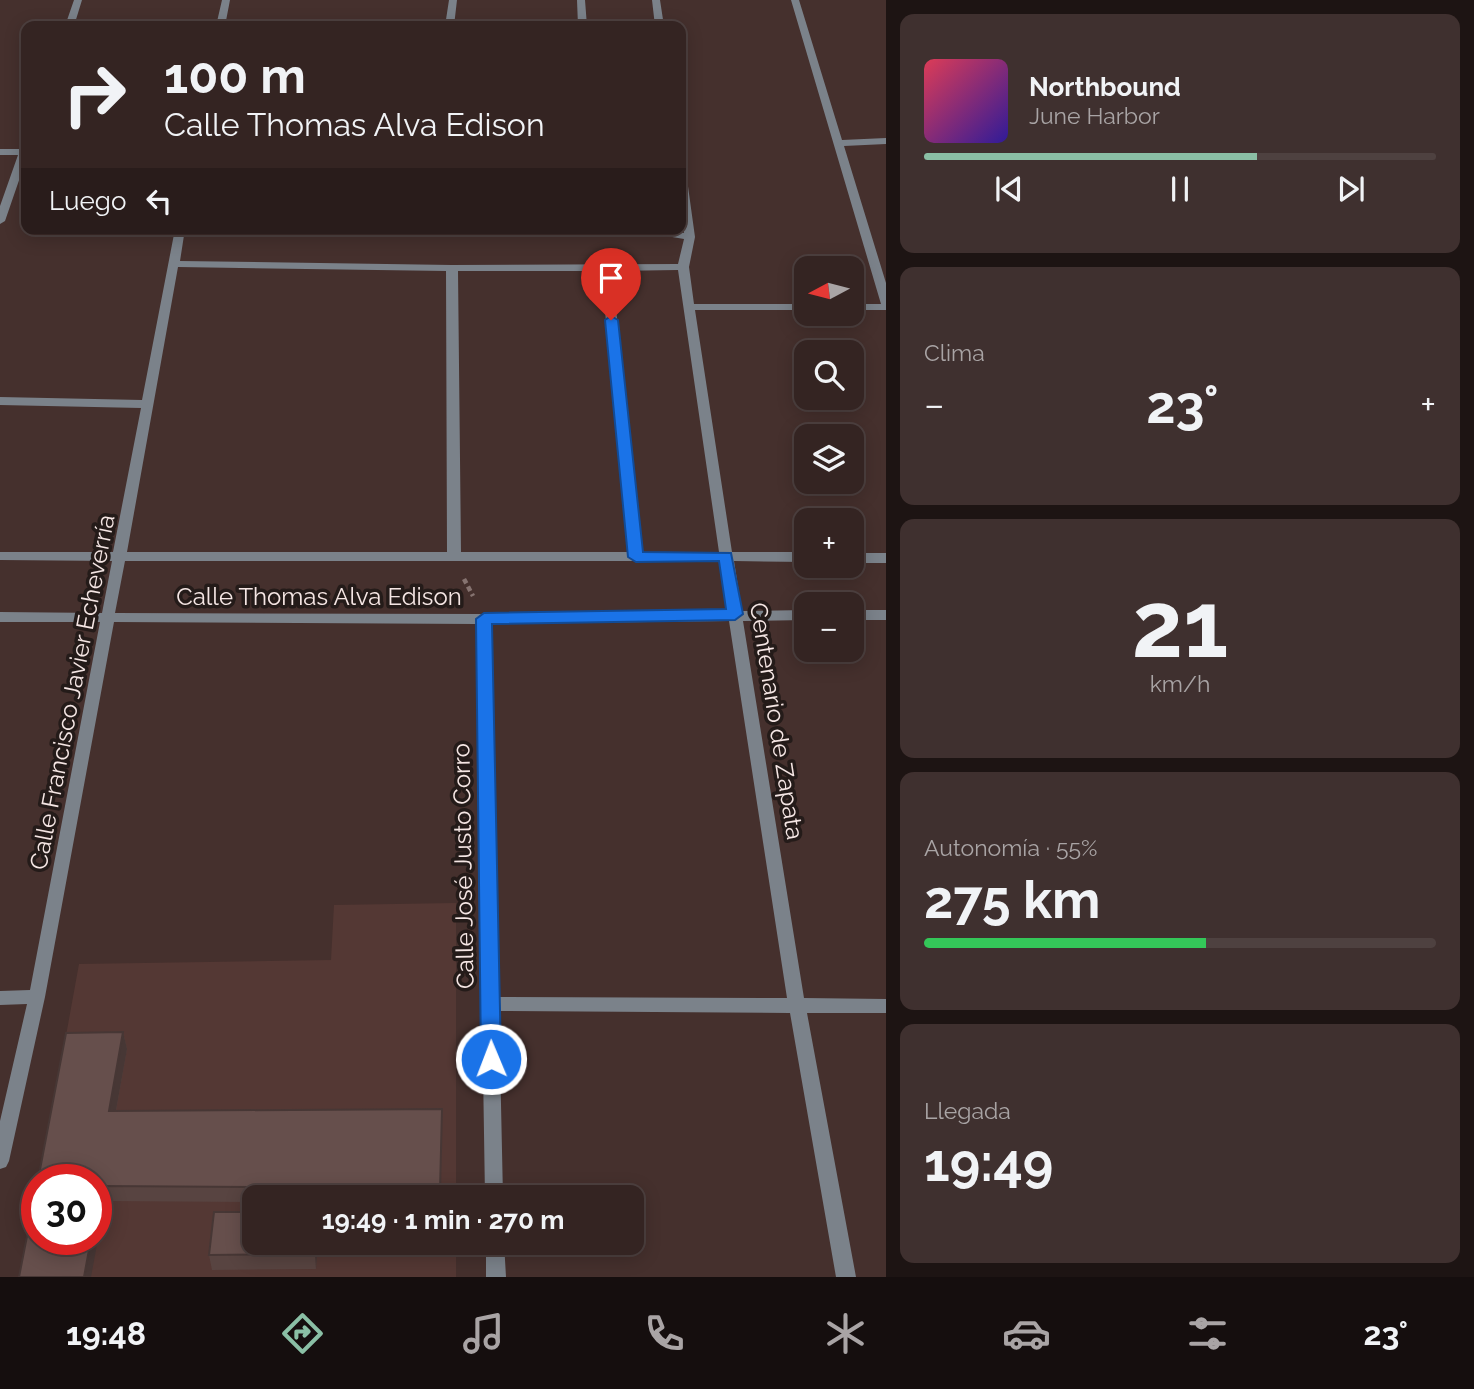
<!DOCTYPE html>
<html lang="es">
<head>
<meta charset="utf-8">
<style>
	:root { --surface:#342422; --page:#3f302f; --text:#f1f3f6; --muted:#a9a4a5; --line:#4e4140; --accent:#8abfa5 }
	body { margin:0; font-family:Raleway,sans-serif; background:var(--page); color:var(--text); height:100vh; display:flex; flex-direction:column; font-size:26px; white-space:nowrap }
	* { box-sizing:border-box; margin:0 }
	p { font-size:23px; color:var(--muted) }
	.icon { flex:none; width:38px; height:38px; fill:none; stroke:currentColor; stroke-width:2; stroke-linecap:round; stroke-linejoin:round }
	.map { position:relative; flex:1; overflow:hidden }
	.details { display:flex; flex-direction:column; gap:14px; padding:14px; background:#1d1413; width:588px }
	.details>* { flex:none }
	.hud { position:absolute; left:21px; top:21px; width:665px; height:214px; border-radius:14px; box-shadow:0 4px 18px #0003,0 0 0 2px var(--line); background:#342422; color:var(--text); overflow:hidden }
	.needle { width:46px; rotate:263deg }
	.buttons { position:absolute; left:794px; top:256px; display:grid; gap:14px }
	.buttons a { display:grid; place-items:center; width:70px; height:70px; border-radius:14px; background:var(--surface); box-shadow:0 4px 18px #0003,0 0 0 2px var(--line); font-size:35px }
	.speed { position:absolute; left:21px; top:1164px; display:flex; gap:14px; font-size:35px; font-weight:700; text-align:center }
	.speed>* { display:grid; place-content:center; width:91px; height:91px; border-radius:50%; background:var(--surface); box-shadow:0 4px 18px #0003,0 0 0 2px var(--line); line-height:1 }
	.speed .limit { border:10px solid #d22; background:#fff; color:#111 }
	.pin { position:absolute; display:grid; place-items:center; width:60px; height:60px; color:#fff; margin:-72px -30px; border-radius:50% 50% 50% 0; rotate:-45deg; box-shadow:0 0 7px #0007 }
	.pin .icon { rotate:45deg }
	.me { position:absolute; width:77px; margin:-38px; rotate:359deg; stroke-linejoin:round; filter:drop-shadow(0 0 5px #0008) }
	.turn { display:flex; align-items:center; gap:24px; height:147px; padding:0 28px; font-size:32px }
	.turn .icon { width:91px; height:91px; stroke-width:2.5 }
	.turn b { display:block; font-size:49px; line-height:60px }
	.then { display:flex; align-items:center; height:66px; padding:0 28px; background:#0003; gap:14px; font-size:26px }
	.big { font-size:52px; font-weight:700; line-height:1.1 }
	.details .tile { flex:1; display:flex; flex-direction:column; justify-content:center; gap:10px; min-width:0; padding:0 24px; border-radius:14px; background:var(--page) }
	.details .dial { align-items:center; gap:0 }
	.dial b { font-size:91px; line-height:1 }
	.song { display:flex; align-items:center; gap:21px }
	.cover { width:84px; height:84px; border-radius:10px; background:linear-gradient(135deg,hsl(350 70% 55%),hsl(250 70% 35%)) }
	.played { height:7px; border-radius:4px; background:linear-gradient(90deg,var(--accent) 65%,var(--line) 65%) }
	.keys { display:flex; justify-content:space-around; direction:ltr }
	.heat { display:flex; justify-content:space-between; align-items:center; font-size:38px; direction:ltr }
	.charge { height:10px; border-radius:5px; background:linear-gradient(90deg,#34c759 55%,var(--line) 0) }
	.trip { position:absolute; left:242px; top:1185px; width:402px; height:70px; border-radius:14px; background:var(--surface); box-shadow:0 4px 18px #0003,0 0 0 2px var(--line); font-weight:700; line-height:70px; text-align:center }
	.dock { display:flex; height:112px; justify-content:space-around; align-items:center; background:#150e0e; color:var(--muted) }
	.dock .icon { width:49px; height:49px }
	.dock .active { color:var(--accent) }
	.dock b { font-size:32px; color:var(--text) }
	main { display:flex; flex:1; min-height:0 }
	.map>svg:first-child { display:block }
	.built { fill:#543834 }
	.lines { fill:none; stroke-linecap:round; stroke-linejoin:round }
	.path { stroke:#867370; stroke-width:4.5; stroke-dasharray:5 3.5; stroke-linecap:butt }
	.street { fill:#7b828a; fill-rule:evenodd }
	.wall { fill:#584441 }
	.shaded-wall { fill:#473735 }
	.building { fill:#664f4c; stroke:#473735; stroke-width:2 }
	.route { fill:#1a73e8; stroke:#114b97; stroke-width:2 }
	.labels { text-anchor:middle; dominant-baseline:central; stroke-width:7; stroke-linejoin:round; paint-order:stroke }
	.street-label { font-size:24px; fill:#f5e6e4; stroke:#241b19 }
</style>
</head>
<body>
<main>
<div class="map">
<svg width="886" height="1277" viewBox="0 0 886 1277">
	<rect width="100%" height="100%" fill="#45302d"/>
	<path class="built" d="M456,903v294h-202v45l202,1v34h-433l14,-38h59v-59l-56,-1 39,-215 252,-4 3,-55z"/>
	<g class="lines">
		<path class="path" d="M464,579l9,17"/>
		<path class="street" d="M74,0h8l-8,26h-9z
			M222,0h8l-5,26h-9z
			M449,0h8l-3,26h-9z
			M577,0h8l2,26h-9z
			M652,0h8l4,26h-9z
			M791,0h8l43,140 44,-2v6l-42,2 42,137v27h-34v-6h29z
			M26,143v17l-21,61 -5,3v-18l18,-51h-18v-6h20l2,-5z
			M681,169l5,3 9,65 -6,30 5,37h113v6h-112l37,242h75v10l-73,-1 8,50 65,-1v10l-64,1 61,377 82,1v14h-79l49,264h-20l-46,-264 -291,-2 4,186h-18l-9,-573 -362,-2 -69,375 -36,164 -3,6 -6,2v-48l27,-117 -27,1v-14l30,-1 70,-368h-100v-10l102,1 10,-52 -112,-1v-8h113l28,-144 -141,-3v-8l142,3 33,-171h10l-5,32 272,4 226,-1 6,-25 -41,-7 -5,-3h25l21,4 -3,-25zM178,267l268,4 1,281h-320zM678,270l41,282h-77l-30,-281zM458,271h143l28,281h-168zM125,561h595l8,50 -245,3 -368,-1zM729,621l58,377 -288,-1 -9,-373z
			M852,553h34v10h-34z
			M852,610h34v10h-34z
			M486,1242h18l2,35h-20z"/>
	</g>
	<path class="wall" d="M123,1032l4,17 -11,62 326,-2 -2,88h-186v45h64l-2,27 -104,1 -3,-15 36,-43 2,-10 -142,-1 -9,-21z"/>
	<path class="shaded-wall" d="M123,1032l4,17 -14,78 -4,-16z
		M101,1186l4,15 -14,76h-7l7,-38h5v-29z
		M315,1242h3l-2,27 -1,-15z"/>
	<path class="building" d="M123,1032l-14,79 333,-2 -2,82h-164l-1,6h-21v45h61v12l-106,1 5,-43h31l4,-25 -148,-1 -5,24v-30h-58l28,-147z
		M37,1185v54h54l-7,38h-65z"/>
	<path class="route" d="M611,316l7,4 25,232 88,1 12,61 -8,6 -243,4 9,435 -3,6 -7,3 -7,-3 -3,-6 -5,-440 8,-6 242,-4 -7,-48 -83,1 -8,-5 -23,-237z"/>
	<g class="labels">
		<g class="street-label">
			<text x="319" y="596">Calle Thomas Alva Edison</text>
			<text transform="translate(72 692) rotate(-79)">Calle Francisco Javier Echeverría</text>
			<text transform="translate(777 721) rotate(81)">Centenario de Zapata</text>
			<text transform="translate(463 866) rotate(-91)">Calle José Justo Corro</text>
		</g>
	</g>
</svg>
<div class="buttons">
<a><svg class="needle" viewBox="-14 -14 28 28"><path d="M0-13l5 13h-10z" fill="#e53935"/><path d="M0 13l5-13h-10z" fill="#a9a4a5"/></svg></a>
<a><svg class="icon" aria-label="search" viewBox="0 0 24 24"><circle cx="10" cy="10" r="6"/><path d="M15 15l6 6"/></svg></a>
<a><svg class="icon" aria-label="layers" viewBox="0 0 24 24"><path d="M12 4l9 5-9 5-9-5zM3 14l9 5 9-5"/></svg></a>
<a>+</a>
<a>−</a>
</div>
<div class="speed"><div class="limit">30</div></div>
<div class="pin" style="left:611px;top:320px;background:#d93025"><svg class="icon" aria-label="arrive" viewBox="0 0 24 24"><path d="M6 21V4h12l-3 4 3 4H6"/></svg></div>
<svg class="me" style="left:491px;top:1059px" viewBox="-20 -20 40 40"><circle r="17" fill="#1a73e8" stroke="#fff" stroke-width="3"/><path d="M0-11L8 9 0 5-8 9z" fill="#fff"/></svg>
<div class="trip">19:49 · 1 min · 270 m</div>
<div class="hud">
<div class="turn"><svg class="icon" aria-label="right" viewBox="0 0 24 24"><path d="M7 20v-9h11M14 6l5 5-5 5"/></svg><div><b>100 m</b>Calle Thomas Alva Edison</div></div>
<div class="then">Luego<svg class="icon" aria-label="left" viewBox="0 0 24 24"><path d="M17 20v-9H6M10 6l-5 5 5 5"/></svg></div>
</div>
</div>
<section class="details">
<div class="tile">
<div class="song"><i class="cover"></i><div><b>Northbound</b><p>June Harbor</p></div></div>
<div class="played"></div>
<div class="keys"><svg class="icon" aria-label="previous" viewBox="0 0 24 24"><path d="M18 5L8 12l10 7zM5 5v14"/></svg><svg class="icon" aria-label="pause" viewBox="0 0 24 24"><path d="M8 5v14M16 5v14"/></svg><svg class="icon" aria-label="next" viewBox="0 0 24 24"><path d="M6 5l10 7-10 7zM19 5v14"/></svg></div>
</div>
<div class="tile"><p>Clima</p>
<div class="heat"><a>−</a><b class="big">23°</b><a>+</a></div>
</div>
<div class="tile dial"><b>21</b><p>km/h</p></div>
<div class="tile"><p>Autonomía · 55%</p><b class="big">275 km</b><div class="charge"></div></div>
<div class="tile"><p>Llegada</p><b class="big">19:49</b></div>
</section>
</main>
<nav class="dock">
<b>19:48</b>
<svg class="icon active" aria-label="directions" viewBox="0 0 24 24"><path d="M12 3l9 9-9 9-9-9zM9 14v-3h6M13 9l2 2-2 2"/></svg>
<svg class="icon" aria-label="music" viewBox="0 0 24 24"><path d="M9 18V5l10-2v13"/><circle cx="6" cy="18" r="3"/><circle cx="16" cy="16" r="3"/></svg>
<svg class="icon" aria-label="phone" viewBox="0 0 24 24"><path d="M5 4h4l2 5-3 2q2 4 5 5l2-3 5 2v4C11 20 4 13 5 4z"/></svg>
<svg class="icon" aria-label="climate" viewBox="0 0 24 24"><path d="M12 3v18M4 7l16 10M4 17L20 7"/></svg>
<svg class="icon" aria-label="car" viewBox="0 0 24 24"><path d="M5 17H2v-5l4-1 3-4h7l3 4 3 1v5h-3M9 17h6M6 11h13"/><circle cx="7" cy="17" r="2"/><circle cx="17" cy="17" r="2"/></svg>
<svg class="icon" aria-label="filters" viewBox="0 0 24 24"><path d="M4 7h16M4 17h16"/><circle cx="9" cy="7" r="2"/><circle cx="15" cy="17" r="2"/></svg>
<b>23°</b>
</nav>
</body>
</html>
